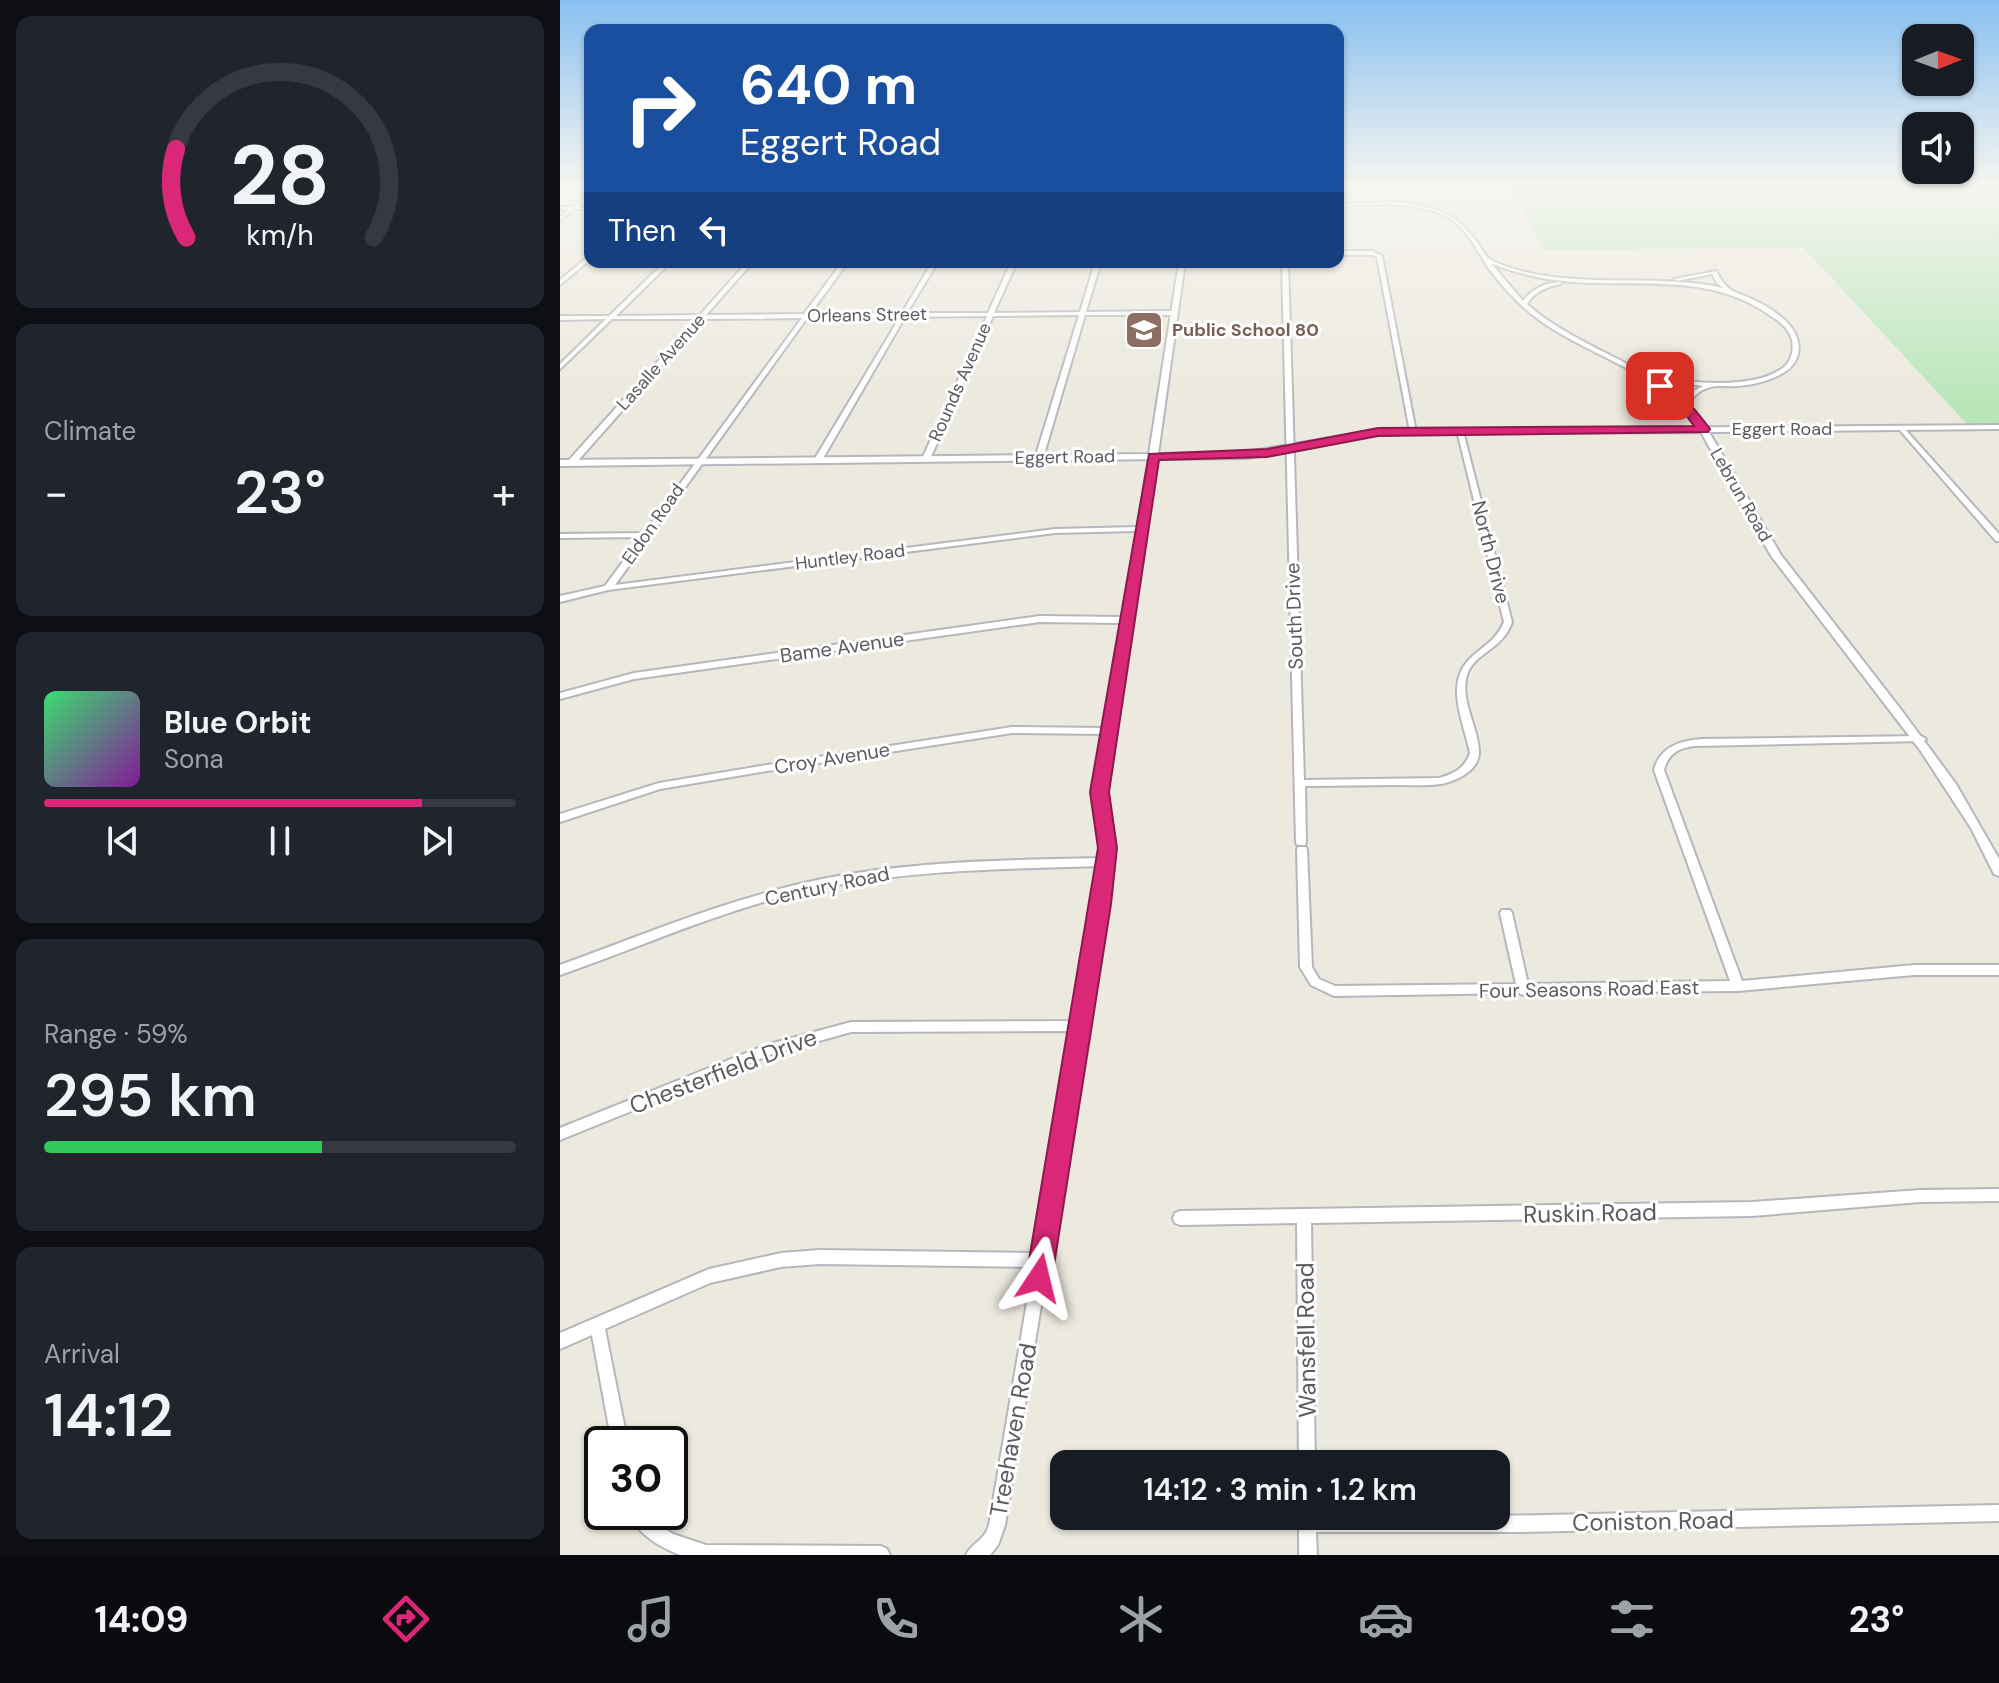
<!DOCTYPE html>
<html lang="en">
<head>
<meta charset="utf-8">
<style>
	:root { --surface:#171b24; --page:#20242c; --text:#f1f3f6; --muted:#9ea1a6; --line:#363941; --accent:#db2777 }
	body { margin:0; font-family:"DM Sans",sans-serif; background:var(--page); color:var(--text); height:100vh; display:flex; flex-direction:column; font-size:30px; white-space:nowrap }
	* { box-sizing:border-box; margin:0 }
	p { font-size:26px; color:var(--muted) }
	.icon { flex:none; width:44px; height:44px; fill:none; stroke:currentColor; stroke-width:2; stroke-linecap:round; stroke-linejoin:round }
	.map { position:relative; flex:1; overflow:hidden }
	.drawer { display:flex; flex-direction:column; gap:16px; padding:16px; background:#0d0f14; width:560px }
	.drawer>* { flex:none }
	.guide { position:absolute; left:24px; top:24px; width:760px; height:244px; border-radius:16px; box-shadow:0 2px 6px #0004; background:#1a4fa0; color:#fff; overflow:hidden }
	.needle { width:52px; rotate:89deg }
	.tools { position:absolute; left:1342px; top:24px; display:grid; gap:16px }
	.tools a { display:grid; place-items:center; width:72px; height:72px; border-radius:16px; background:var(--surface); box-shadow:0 2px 6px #0004; font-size:40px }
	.speed { position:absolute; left:24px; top:1426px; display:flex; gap:16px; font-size:40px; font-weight:700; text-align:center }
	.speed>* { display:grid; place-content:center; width:104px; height:104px; border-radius:50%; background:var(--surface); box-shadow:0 2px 6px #0004; line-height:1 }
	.speed .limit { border:4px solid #111; border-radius:12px; background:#fff; color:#111 }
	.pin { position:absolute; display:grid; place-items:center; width:68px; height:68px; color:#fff; margin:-34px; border-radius:16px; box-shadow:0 4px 12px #0006 }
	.me { position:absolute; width:88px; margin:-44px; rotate:10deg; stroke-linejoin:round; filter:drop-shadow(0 0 6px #0008) }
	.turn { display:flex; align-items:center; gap:28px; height:168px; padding:0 24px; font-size:36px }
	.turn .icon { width:104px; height:104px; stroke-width:2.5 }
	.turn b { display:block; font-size:56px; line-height:68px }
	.then { display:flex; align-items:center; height:76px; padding:0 24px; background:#0003; gap:16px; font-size:30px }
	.big { font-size:60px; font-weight:600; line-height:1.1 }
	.drawer .tile { flex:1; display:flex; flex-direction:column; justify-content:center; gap:12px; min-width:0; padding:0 28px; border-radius:16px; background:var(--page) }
	.drawer .dial { align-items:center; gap:0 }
	.dial svg { height:208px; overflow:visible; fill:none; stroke:var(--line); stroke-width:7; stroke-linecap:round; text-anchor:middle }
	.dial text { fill:var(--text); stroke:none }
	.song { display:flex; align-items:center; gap:24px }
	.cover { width:96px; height:96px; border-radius:12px; background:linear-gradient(135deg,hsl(140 70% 55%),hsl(290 70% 35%)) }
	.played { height:8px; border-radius:4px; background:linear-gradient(90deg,var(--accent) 80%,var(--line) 80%) }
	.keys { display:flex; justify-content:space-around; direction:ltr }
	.heat { display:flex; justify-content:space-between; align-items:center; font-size:44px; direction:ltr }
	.charge { height:12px; border-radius:6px; background:linear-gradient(90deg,#34c759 59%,var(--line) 0) }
	.trip { position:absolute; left:490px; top:1450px; width:460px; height:80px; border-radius:16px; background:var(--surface); box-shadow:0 2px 6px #0004; font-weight:600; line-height:80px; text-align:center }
	.tabs { display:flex; height:128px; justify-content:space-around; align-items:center; background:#090b0e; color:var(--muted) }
	.tabs .icon { width:56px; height:56px }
	.tabs .selected { color:var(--accent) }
	.tabs b { font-size:36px; color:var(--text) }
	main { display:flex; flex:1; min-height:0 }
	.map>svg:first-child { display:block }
	.green { fill:#b9e6b9 }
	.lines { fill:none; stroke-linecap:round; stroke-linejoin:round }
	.minor-casing { stroke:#b5b7bd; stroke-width:4 }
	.tertiary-casing { stroke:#b5b7bd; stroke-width:4 }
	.minor { fill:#fff; fill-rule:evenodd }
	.tertiary { fill:#fff; fill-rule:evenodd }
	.route { fill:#db2777; stroke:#8e194d; stroke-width:2 }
	.labels { text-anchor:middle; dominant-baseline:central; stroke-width:6; stroke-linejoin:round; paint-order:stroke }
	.far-street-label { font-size:18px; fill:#585c61; stroke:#fff }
	.far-education-label { font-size:18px; font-weight:bold; fill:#785e54; stroke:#fff; text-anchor:start }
	.street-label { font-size:20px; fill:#585c61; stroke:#fff }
	.near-street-label { font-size:24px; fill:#585c61; stroke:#fff }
</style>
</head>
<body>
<main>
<section class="drawer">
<div class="tile dial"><svg viewBox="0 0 100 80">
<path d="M14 69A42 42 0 1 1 86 69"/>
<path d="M14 69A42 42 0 0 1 10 35" stroke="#db2777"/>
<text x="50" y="56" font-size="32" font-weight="700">28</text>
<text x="50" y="72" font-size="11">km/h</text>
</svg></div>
<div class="tile"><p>Climate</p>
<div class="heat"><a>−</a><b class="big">23°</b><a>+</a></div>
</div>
<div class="tile">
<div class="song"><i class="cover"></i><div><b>Blue Orbit</b><p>Sona</p></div></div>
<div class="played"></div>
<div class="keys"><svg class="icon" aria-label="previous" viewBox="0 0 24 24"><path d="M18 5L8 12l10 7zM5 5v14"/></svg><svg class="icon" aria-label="pause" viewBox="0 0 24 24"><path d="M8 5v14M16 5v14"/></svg><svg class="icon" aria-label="next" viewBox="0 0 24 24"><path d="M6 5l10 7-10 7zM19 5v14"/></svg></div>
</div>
<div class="tile"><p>Range · 59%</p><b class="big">295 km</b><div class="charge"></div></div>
<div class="tile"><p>Arrival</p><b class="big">14:12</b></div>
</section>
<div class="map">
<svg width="1439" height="1555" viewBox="0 0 1439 1555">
	<rect width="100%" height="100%" fill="#ece9de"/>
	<path class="green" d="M1439,183v241h-32l-164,-177 -259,3 -36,-67z"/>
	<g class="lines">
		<defs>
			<path id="minor" d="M30,195v3l-11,9h11v2h-15l-15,11v-3l9,-8h-9v-2h13z
				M833,202c32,2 61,9 81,36 6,7 10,19 19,23 69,32 156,10 230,27l-6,-5 -5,-9 -35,7 -3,-2 42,-8c4,7 8,14 15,19 7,4 16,6 23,10 20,9 50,29 44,54 -2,9 -7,14 -15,19 -14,8 -31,12 -47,13 -8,1 -18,-1 -25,1 -10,2 -19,10 -24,18l19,24 -5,1c-11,-13 -21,-25 -34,-35 -43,-36 -103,-50 -145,-89 -12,-11 -23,-24 -33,-37 -12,-18 -22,-41 -42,-52 -33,-17 -73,-12 -109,-11v-2zM932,264c23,8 46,15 70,17 70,8 145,-10 206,33 10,6 21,14 24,26 2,10 -1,22 -9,28 -13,9 -30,13 -45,14 -26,3 -66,-1 -91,-8 -9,-2 -18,-9 -27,-14 -32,-16 -66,-32 -93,-56 8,-13 20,-17 34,-20v-2c-15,1 -29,6 -38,19zM1094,379l49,7 -15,8 -5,7z
				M778,251h34l10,5 34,176 -1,1 -5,-1 -33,-175 -6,-2h-33z
				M30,255v5l-30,25v-5z
				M105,262h6l-55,54 84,-1 47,-53h6l-47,53 98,-1 38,-52h6l-38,52 92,-1 30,-51h6l-31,51h81l23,-51h6l-23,51 86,-1 15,-50h6l-15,50 88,-1 3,2 -3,2h-89l-42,143 -4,2 -4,-2 44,-143 -86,1 -63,143 -4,2 -4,-2 65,-143 -82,1 -83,143 -4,2 -4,-2 86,-143 -93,1 -192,267 440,-56 83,-2 11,-71 4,-2 4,2 -52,336 8,56 -6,56 -102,621 -7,20 -8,10h-24c6,-13 18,-13 23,-30l44,-258 -214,-3 -38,3 -71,16 -105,46 23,115h-16l-20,-109 -32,14v-16l149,-64 72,-16 38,-3 216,3 39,-222 -223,1 -79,22 -212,86v-12l206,-83 85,-23 224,-1 25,-155c-105,3 -212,4 -315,30 -77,20 -150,53 -225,79v-10c88,-32 175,-69 267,-87 91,-17 183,-18 274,-20l2,-10 -8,-56 9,-58 -92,-1 -245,38 -107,18 -100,33v-8l99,-31 108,-18 245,-38 93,1 17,-105 -82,-1 -406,57 -74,20v-6l74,-20 406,-57 83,1 14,-86 -82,2 -447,57 -48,12v-6l45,-10 36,-49 -81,1v-4l84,-1 158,-215 -99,1 -128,145h-6v-4l127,-141h-84l-52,50v-5l46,-45 -46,1v-4h49z
				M722,262h6l16,518 135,-2c15,-4 26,-10 31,-25 -7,-34 -28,-73 5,-99 12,-10 23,-17 29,-32l-47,-191 1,-1 5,1 49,191c-9,27 -35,30 -44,50 -10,26 10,53 11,79 1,19 -22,30 -38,33 -14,2 -30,1 -44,1 -31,0 -62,1 -92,1l1,56 -1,3h-8l-1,-3z
				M1339,427h4l96,107v7h-3l-97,-112z
				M1361,736l5,3 -2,2 -230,5c-16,2 -26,8 -30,24l78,211 172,-16h85v10h-85l-176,16 -211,2 -4,2 -4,-2 -185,3 -23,-11 -11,-18 -3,-117 1,-3h8l1,3 5,117 7,12 16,7 181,-2 -16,-71 2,-3h8l2,3 16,71 202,-3 -76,-211c6,-23 25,-29 47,-31z
				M1439,1189v12l-79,1 -168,14 -441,7 4,241h-16l-2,-241 -117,2 -5,-2 -2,-5 2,-5 5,-2 572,-9 168,-12z
				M1439,1505v16l-479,11h-204l1,23h-18v-39h197z
				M69,1512h18l9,11 17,11 33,11 175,1 6,3 3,6h-210c-22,-9 -42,-20 -51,-43z"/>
			<path id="tertiary" d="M619,262h6l-27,192 89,-2 131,-22 621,-5v4l-290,3 72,123 118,152 57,77 43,75v17l-5,-2 -23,-46 -51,-78 -148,-193 -19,-31 -52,-94 -323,2 -131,24 -687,8v-6l589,-6z"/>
		</defs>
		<use href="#minor" class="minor-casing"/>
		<use href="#tertiary" class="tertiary-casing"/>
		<use href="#minor" class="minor"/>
		<use href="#tertiary" class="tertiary"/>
	</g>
	<linearGradient id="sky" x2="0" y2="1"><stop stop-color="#89c0f1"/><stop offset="0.46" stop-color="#f6f5f0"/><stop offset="1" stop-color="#f6f5f0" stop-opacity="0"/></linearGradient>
	<rect width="1439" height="401" fill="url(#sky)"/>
	<path class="route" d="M1096,384c21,-2 42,30 54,45l-2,3 -330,4 -111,21 -108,3 -50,332 8,56 -6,56 -59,374 -4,9 -9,4 -9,-4 -4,-9 72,-430 -8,-56 59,-338 118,-5 111,-21 316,-2 -14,-19 -24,-19z"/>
	<defs>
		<symbol id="school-square" viewBox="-11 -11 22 22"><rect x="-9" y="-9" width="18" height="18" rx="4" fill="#8d6e63" stroke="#fff"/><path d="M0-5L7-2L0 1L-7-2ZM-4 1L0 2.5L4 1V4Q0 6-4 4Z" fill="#fff"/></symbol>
	</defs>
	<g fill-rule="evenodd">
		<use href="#school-square" x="562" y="308" width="44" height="44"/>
	</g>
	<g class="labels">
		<g class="far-street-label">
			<text transform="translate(307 315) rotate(-1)">Orleans Street</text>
			<text transform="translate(101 362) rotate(-48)">Lasalle Avenue</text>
			<text transform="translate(400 382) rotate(-66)">Rounds Avenue</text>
			<text x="1222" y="429">Eggert Road</text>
			<text transform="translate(505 457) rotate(-1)">Eggert Road</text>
			<text transform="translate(1181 495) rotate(60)">Lebrun Road</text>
			<text transform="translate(93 524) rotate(-55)">Eldon Road</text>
			<text transform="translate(290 557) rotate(-7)">Huntley Road</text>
		</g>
		<g class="far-education-label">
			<text x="612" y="330">Public School 80</text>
		</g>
		<g class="street-label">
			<text transform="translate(931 552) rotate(76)">North Drive</text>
			<text transform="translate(734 616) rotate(-92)">South Drive</text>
			<text transform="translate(282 647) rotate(-8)">Bame Avenue</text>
			<text transform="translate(272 758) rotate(-9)">Croy Avenue</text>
			<text transform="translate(267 886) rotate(-12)">Century Road</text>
			<text transform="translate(1029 989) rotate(-1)">Four Seasons Road East</text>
		</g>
		<g class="near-street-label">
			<text transform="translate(163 1071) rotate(-21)">Chesterfield Drive</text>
			<text transform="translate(1030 1213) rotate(-1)">Ruskin Road</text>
			<text transform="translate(746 1340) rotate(-91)">Wansfell Road</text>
			<text transform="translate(453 1430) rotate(-80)">Treehaven Road</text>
			<text transform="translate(1093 1521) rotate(-1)">Coniston Road</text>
		</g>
	</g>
</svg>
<div class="tools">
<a><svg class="needle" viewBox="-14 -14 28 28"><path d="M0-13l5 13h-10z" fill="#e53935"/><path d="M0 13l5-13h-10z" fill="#9ea1a6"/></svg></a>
<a><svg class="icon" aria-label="sound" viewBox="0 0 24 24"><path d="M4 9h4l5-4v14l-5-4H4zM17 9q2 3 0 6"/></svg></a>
</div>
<div class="speed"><div class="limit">30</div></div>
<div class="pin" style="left:1100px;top:386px;background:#d93025"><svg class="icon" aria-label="arrive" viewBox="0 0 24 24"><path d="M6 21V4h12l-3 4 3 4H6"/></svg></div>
<svg class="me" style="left:479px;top:1278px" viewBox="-20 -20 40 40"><path d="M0-17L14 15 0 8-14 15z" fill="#db2777" stroke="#fff" stroke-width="4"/></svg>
<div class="trip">14:12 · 3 min · 1.2 km</div>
<div class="guide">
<div class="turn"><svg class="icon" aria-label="right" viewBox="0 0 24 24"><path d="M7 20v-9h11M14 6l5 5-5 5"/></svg><div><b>640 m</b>Eggert Road</div></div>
<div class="then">Then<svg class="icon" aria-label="left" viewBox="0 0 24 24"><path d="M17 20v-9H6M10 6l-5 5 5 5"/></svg></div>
</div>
</div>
</main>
<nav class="tabs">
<b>14:09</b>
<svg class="icon selected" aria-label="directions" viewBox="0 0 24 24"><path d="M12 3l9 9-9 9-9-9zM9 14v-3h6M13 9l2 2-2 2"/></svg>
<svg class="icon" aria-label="music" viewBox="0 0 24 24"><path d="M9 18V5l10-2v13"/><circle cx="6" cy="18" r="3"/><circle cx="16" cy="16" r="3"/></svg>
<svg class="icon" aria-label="phone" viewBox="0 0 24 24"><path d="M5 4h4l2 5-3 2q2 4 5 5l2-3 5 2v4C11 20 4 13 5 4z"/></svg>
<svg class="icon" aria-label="climate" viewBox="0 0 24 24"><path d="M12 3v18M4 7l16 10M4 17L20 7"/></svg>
<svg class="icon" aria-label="car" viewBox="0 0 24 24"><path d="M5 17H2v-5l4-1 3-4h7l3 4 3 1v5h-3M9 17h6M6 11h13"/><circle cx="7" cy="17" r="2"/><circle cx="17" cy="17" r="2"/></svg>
<svg class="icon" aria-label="filters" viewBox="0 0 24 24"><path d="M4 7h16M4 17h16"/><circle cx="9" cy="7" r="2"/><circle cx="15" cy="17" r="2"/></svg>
<b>23°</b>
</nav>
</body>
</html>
